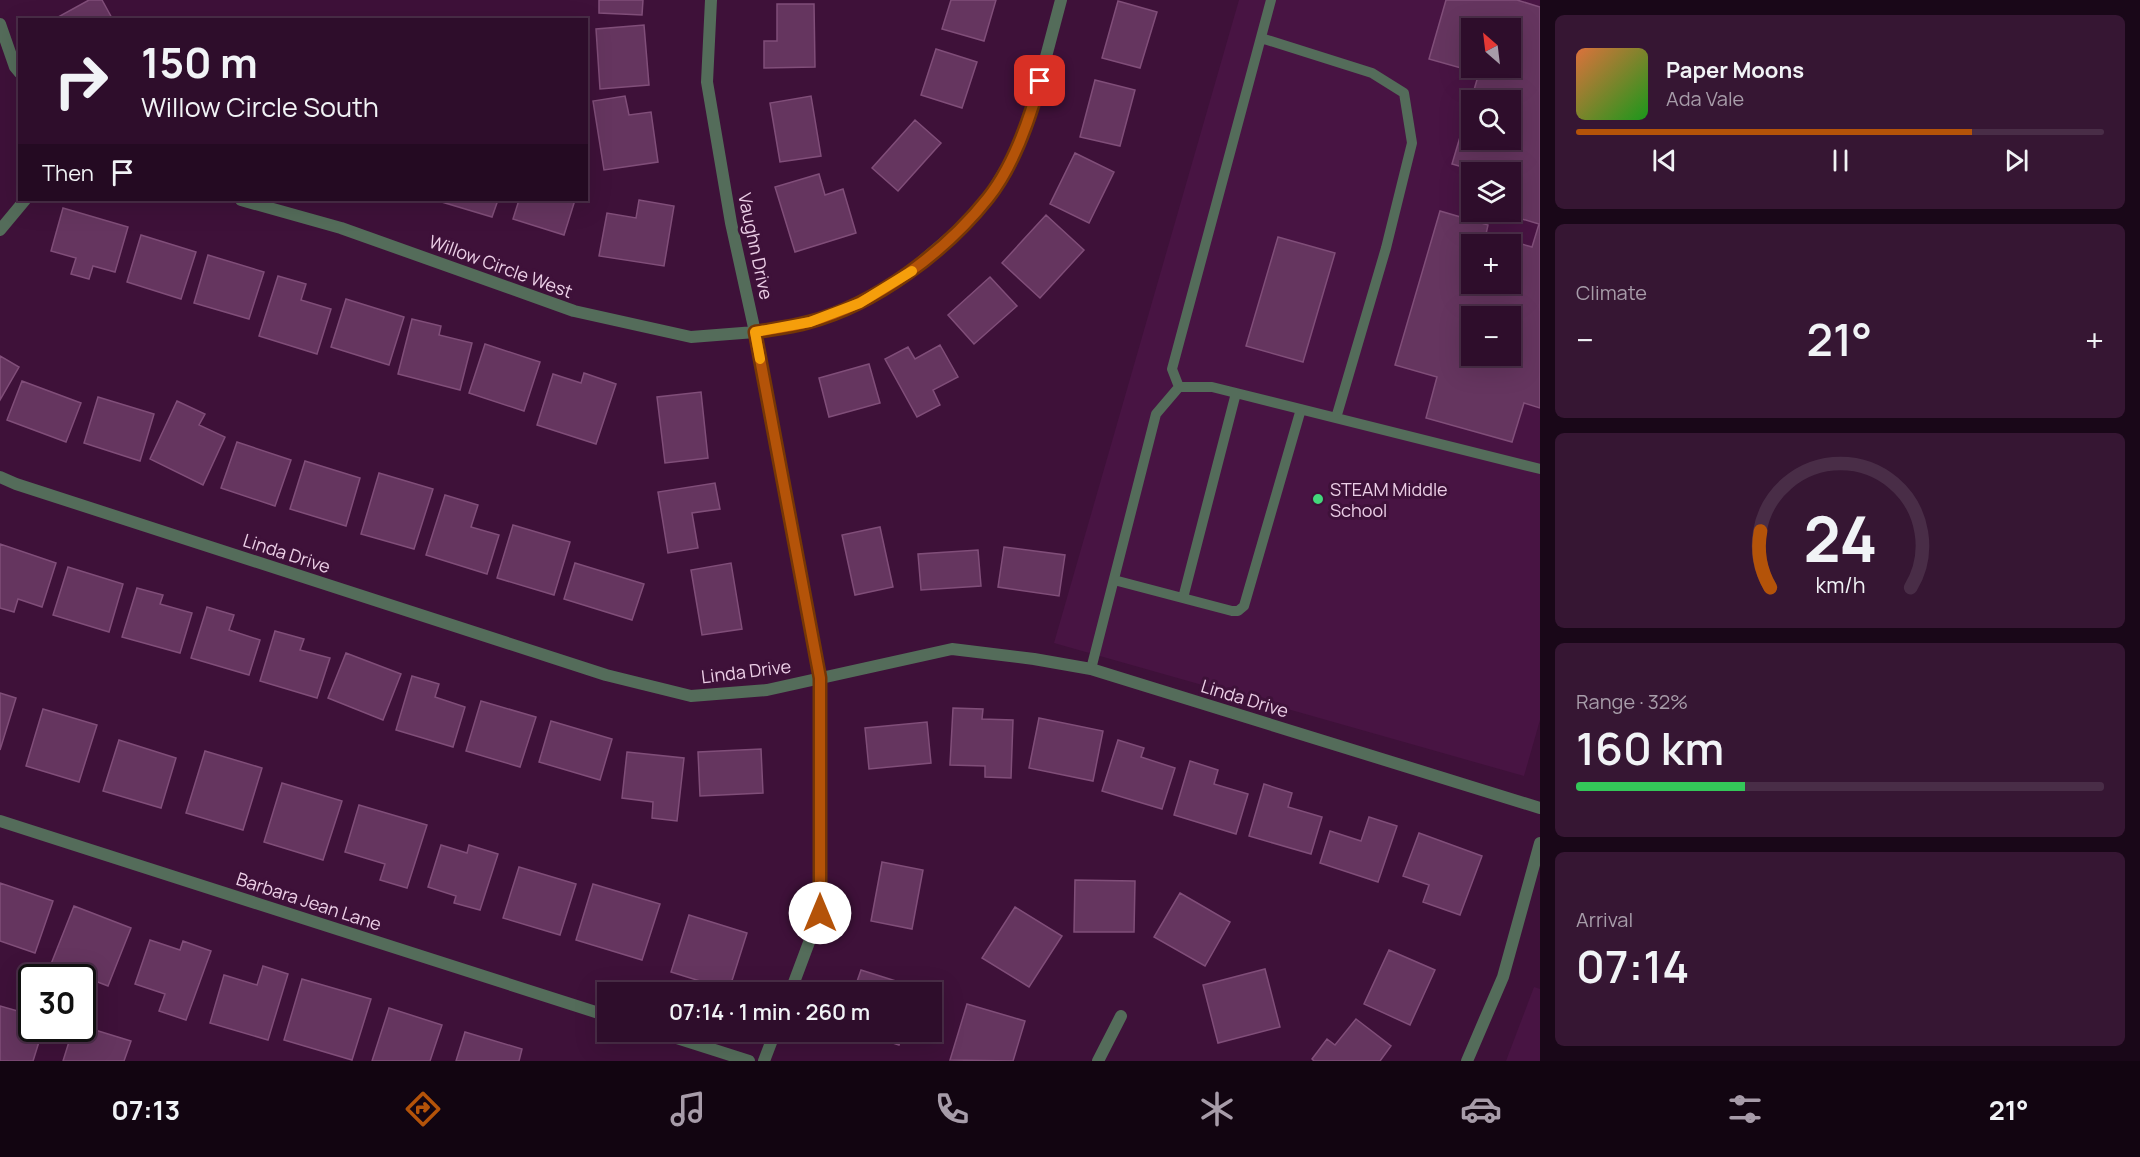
<!DOCTYPE html>
<html lang="en">
<head>
<meta charset="utf-8">
<style>
	:root { --surface:#2e0d2b; --page:#361633; --text:#f1f3f6; --muted:#a79ca9; --line:#492d47; --accent:#b45309 }
	body { margin:0; font-family:Manrope,sans-serif; background:var(--page); color:var(--text); height:100vh; display:flex; flex-direction:column; font-size:22px; white-space:nowrap }
	* { box-sizing:border-box; margin:0 }
	p { font-size:20px; color:var(--muted) }
	.icon { flex:none; width:33px; height:33px; fill:none; stroke:currentColor; stroke-width:2; stroke-linecap:round; stroke-linejoin:round }
	.map { position:relative; flex:1; overflow:hidden }
	.panel { display:flex; flex-direction:column; gap:15px; padding:15px; background:#190718; width:600px }
	.panel>* { flex:none }
	.hud { position:absolute; left:18px; top:18px; width:570px; height:183px; border-radius:0px; box-shadow:0 6px 24px #0002,0 0 0 2px var(--line); background:#2e0d2b; color:var(--text); overflow:hidden }
	.needle { width:39px; rotate:332deg }
	.controls { position:absolute; left:1461px; top:18px; display:grid; gap:12px }
	.controls a { display:grid; place-items:center; width:60px; height:60px; border-radius:0px; background:var(--surface); box-shadow:0 6px 24px #0002,0 0 0 2px var(--line); font-size:30px }
	.speed { position:absolute; left:18px; top:964px; display:flex; gap:12px; font-size:30px; font-weight:700; text-align:center }
	.speed>* { display:grid; place-content:center; width:78px; height:78px; border-radius:50%; background:var(--surface); box-shadow:0 6px 24px #0002,0 0 0 2px var(--line); line-height:1 }
	.speed .limit { border:3px solid #111; border-radius:9px; background:#fff; color:#111 }
	.pin { position:absolute; display:grid; place-items:center; width:51px; height:51px; color:#fff; margin:-26px; border-radius:12px; box-shadow:0 3px 9px #0006 }
	.me { position:absolute; width:66px; margin:-33px; rotate:0deg; stroke-linejoin:round; filter:drop-shadow(0 0 4px #0008) }
	.turn { display:flex; align-items:center; gap:21px; height:126px; padding:0 24px; font-size:27px }
	.turn .icon { width:78px; height:78px; stroke-width:2.5 }
	.turn b { display:block; font-size:42px; line-height:51px }
	.then { display:flex; align-items:center; height:57px; padding:0 24px; background:#0003; gap:12px; font-size:22px }
	.big { font-size:45px; font-weight:600; line-height:1.1 }
	.panel .card { flex:1; display:flex; flex-direction:column; justify-content:center; gap:9px; min-width:0; padding:0 21px; border-radius:9px; background:var(--page) }
	.panel .dial { align-items:center; gap:0 }
	.dial svg { height:156px; overflow:visible; fill:none; stroke:var(--line); stroke-width:7; stroke-linecap:round; text-anchor:middle }
	.dial text { fill:var(--text); stroke:none }
	.song { display:flex; align-items:center; gap:18px }
	.cover { width:72px; height:72px; border-radius:9px; background:linear-gradient(135deg,hsl(20 70% 55%),hsl(120 70% 35%)) }
	.played { height:6px; border-radius:3px; background:linear-gradient(90deg,var(--accent) 75%,var(--line) 75%) }
	.keys { display:flex; justify-content:space-around; direction:ltr }
	.heat { display:flex; justify-content:space-between; align-items:center; font-size:33px; direction:ltr }
	.charge { height:9px; border-radius:4px; background:linear-gradient(90deg,#34c759 32%,var(--line) 0) }
	.trip { position:absolute; left:597px; top:982px; width:345px; height:60px; border-radius:0px; background:var(--surface); box-shadow:0 6px 24px #0002,0 0 0 2px var(--line); font-weight:600; line-height:60px; text-align:center }
	.tabs { display:flex; height:96px; justify-content:space-around; align-items:center; background:#120511; color:var(--muted) }
	.tabs .icon { width:42px; height:42px }
	.tabs .selected { color:var(--accent) }
	.tabs b { font-size:27px; color:var(--text) }
	main { display:flex; flex:1; min-height:0 }
	.map>svg:first-child { display:block }
	.built { fill:#481443; fill-rule:evenodd }
	.building { fill:#65355f; stroke:#804e79; stroke-width:1.5; fill-rule:evenodd }
	.lines { fill:none; stroke-linecap:round; stroke-linejoin:round }
	.service { stroke:#546c5a; stroke-width:10 }
	.minor { stroke:#546c5a; stroke-width:12 }
	.tertiary { stroke:#546c5a; stroke-width:12 }
	.route-casing { stroke:#753606; stroke-width:15 }
	.route { stroke:#b45309; stroke-width:10 }
	.slow { stroke:#f59e0b; stroke-width:10 }
	.poi-dot { fill:#43d77b; stroke:#3e1139; stroke-width:2 }
	.labels { text-anchor:middle; dominant-baseline:central; stroke-width:6; stroke-linejoin:round; paint-order:stroke }
	.street-label { font-size:18px; fill:#eccfe7; stroke:#3e1139 }
	.poi-label { font-size:18px; fill:#eccfe7; stroke:#3e1139; text-anchor:start }
</style>
</head>
<body>
<main>
<div class="map">
<svg width="1540" height="1061" viewBox="0 0 1540 1061">
	<rect width="100%" height="100%" fill="#3e1139"/>
	<path class="built" d="M1239,0h301v720l-16,56 -470,-133zM1472,28h38v40h-38zM1472,100h38v40h-38zM1472,172h38v40h-38zM1472,244h38v40h-38zM1472,316h38v40h-38z
		M1534,987l6,2v72h-34z"/>
	<path class="building" d="M89,0h13l11,20h-54l-1,-3z
		M599,0h44l-1,15 -43,-2z
		M951,0h45l-12,41 -42,-12z
		M1446,0h71l23,7v401l-16,-5 -12,39 -86,-24 11,-41 -42,-12 45,-154 48,14 -2,9 46,13 7,-23 -34,-10 1,-2h4v-18l4,-12 -4,-1v-9h-30l-28,-8 27,-91 -50,-14zM1472,28h38v40h-38zM1472,100h38v40h-38zM1472,244h38v40h-38zM1472,316h38v40h-38z
		M1118,1l39,11 -17,56 -38,-10z
		M777,4h37l1,63 -51,1v-27h13z
		M644,25l5,60 -49,4 -4,-60z
		M936,49l41,13 -15,46 -41,-13z
		M1095,80l40,10 -15,56 -40,-9z
		M625,96l4,19 22,-3 7,50 -54,8 -11,-69z
		M811,96l10,60 -41,6 -10,-59z
		M915,120l26,23 -43,48 -26,-23z
		M1075,153l39,19 -25,51 -39,-19z
		M819,174l6,21 18,-6 13,44 -61,19 -20,-65z
		M435,200h63l-6,17z
		M519,200h56l-11,35 -51,-16z
		M639,200l35,6 -10,60 -65,-10 8,-43 29,5z
		M63,208l65,19 -13,45 -22,-6 -4,13 -18,-5 5,-16 -25,-7z
		M1046,215l38,35 -44,48 -38,-35z
		M141,235l55,17 -15,47 -54,-17z
		M1278,237l57,16 -32,109 -57,-16z
		M208,255l56,17 -15,47 -55,-16z
		M278,276l28,8 -5,16 30,9 -14,45 -58,-18z
		M990,277l27,29 -43,38 -26,-29z
		M346,299l58,18 -15,48 -58,-18z
		M412,319l29,7 -2,9 33,8 -12,47 -62,-16z
		M485,344l55,18 -16,49 -55,-18z
		M940,345l18,32 -25,13 7,15 -23,12 -32,-58 23,-12 7,12z
		M0,356l19,11 -19,33z
		M869,364l11,39 -51,14 -10,-39z
		M584,373l32,11 -20,60 -59,-19 16,-51 28,9z
		M22,381l59,22 -15,39 -59,-22z
		M701,392l7,66 -43,5 -8,-66z
		M98,397l56,17 -14,47 -56,-18z
		M177,401l28,13 -6,11 26,12 -22,48 -53,-26z
		M237,442l54,18 -16,46 -54,-18z
		M305,461l55,17 -14,48 -56,-17z
		M379,473l54,16 -19,60 -53,-15z
		M715,483l5,26 -28,4 6,35 -30,5 -10,-61z
		M445,495l33,10 -7,22 28,8 -12,39 -61,-19z
		M513,525l57,17 -16,53 -57,-17z
		M880,527l13,60 -38,8 -13,-60z
		M0,544l56,19 -14,44 -24,-8 -4,13 -14,-4z
		M1004,547l61,8 -6,41 -61,-9z
		M978,550l3,36 -60,4 -3,-36z
		M575,563l69,21 -12,36 -68,-21z
		M731,563l11,66 -40,6 -11,-65z
		M68,567l55,17 -14,48 -56,-17z
		M137,588l26,7 -3,9 32,9 -12,40 -58,-16z
		M207,607l27,8 -5,15 31,10 -11,35 -58,-17z
		M275,631l29,8 -4,11 30,8 -13,40 -57,-17z
		M346,653l55,21 -18,46 -55,-22z
		M412,676l27,8 -4,13 30,10 -12,40 -57,-17z
		M0,693l16,5 -16,52z
		M481,701l55,16 -16,50 -54,-16z
		M953,708l30,1 -1,10 31,1 -2,58 -26,-1v-11l-35,-1z
		M43,709l54,16 -18,57 -53,-16z
		M1039,718l64,13 -10,50 -64,-13z
		M551,721l61,18 -12,41 -61,-18z
		M927,722l4,41 -62,6 -4,-41z
		M119,740l57,18 -15,50 -58,-17z
		M1118,740l26,8 -3,9 34,11 -13,41 -60,-18z
		M761,749l2,44 -63,3 -2,-44z
		M205,751l57,17 -19,62 -57,-17z
		M627,752l57,6 -7,63 -25,-3 1,-16 -31,-4z
		M1190,761l28,9 -4,14 34,10 -12,40 -62,-19z
		M282,783l60,18 -19,59 -59,-18z
		M1264,784l28,9 -4,14 34,10 -11,37 -62,-18z
		M359,805l68,20 -20,63 -27,-8 5,-16 -40,-12z
		M1369,817l28,9 -19,56 -58,-19 10,-32 31,10z
		M1419,833l63,23 -22,59 -37,-13 6,-17 -26,-9z
		M441,845l26,8 2,-8 29,9 -18,56 -26,-7 2,-7 -28,-9z
		M882,862l41,8 -11,59 -41,-8z
		M519,867l57,17 -16,51 -57,-17z
		M1075,880l60,1 -1,51h-60z
		M0,883l53,18 -18,52 -35,-12z
		M593,884l67,20 -18,56 -66,-20z
		M1180,893l50,29 -25,44 -51,-29z
		M74,906l57,22 -23,58 -57,-22z
		M1015,907l47,29 -33,51 -47,-29z
		M689,915l58,18 -18,57 -58,-18z
		M150,940l30,10 3,-9 28,10 -25,69 -27,-9 6,-17 -30,-10z
		M1389,950l46,20 -25,55 -46,-21z
		M263,966l25,8 -20,66 -58,-17 14,-48 33,10z
		M1265,969l15,58 -62,16 -15,-58z
		M861,970l57,18 -2,5h-63z
		M302,979l69,20 -19,61 -68,-20z
		M967,1004l58,17 -12,40 -63,-1z
		M0,1006l32,9v14h11l-10,32h-33z
		M389,1008l53,17 -12,36h-58z
		M1356,1019l35,27 -11,15h-66l-2,-2 15,-20 8,6z
		M82,1026l49,15 -7,20h-61l10,-32h9z
		M465,1032l57,17 -3,12h-63z
		M859,1032h44l-4,13z"/>
	<g class="lines">
		<path class="service" d="M1261,38l111,35 32,20 8,50 -26,105 -50,170
			M1179,387l-7,-18 99,-369
			M1114,580l118,31h6l6,-5 57,-197
			M1183,598l53,-205
			M1091,669l65,-255 23,-27h33l328,82"/>
		<path class="minor" d="M711,0l-4,82 24,141 24,109 65,346v235l-30,80
			M0,24l15,43 5,6
			M241,200l100,28 233,83 117,26 64,-5 55,-10 50,-19 46,-28 49,-42 34,-36 28,-47 17,-48 27,-102
			M0,230l25,-30
			M0,477l16,7 590,191 85,21 76,-6 185,-41 82,10 57,10 449,139
			M0,821l608,195
			M658,1032l91,29
			M764,1061l11,-29
			M1098,1061l23,-45"/>
		<path class="tertiary" d="M1467,1061l36,-84 37,-134"/>
	</g>
	<g class="lines">
		<defs>
			<path id="route" d="M820,913v-235l-65,-346c18,-3 37,-5 54,-10 66,-17 137,-71 179,-124 26,-33 41,-76 52,-117"/>
		</defs>
		<use href="#route" class="route-casing"/>
		<use href="#route" class="route"/>
		<path class="slow" d="M760,359l-5,-27 55,-10 50,-19 52,-32"/>
	</g>
	<circle class="poi-dot" cx="1318" cy="499" r="6"/>
	<g class="labels">
		<g class="street-label">
			<text transform="translate(756 246) rotate(78)">Vaughn Drive</text>
			<text transform="translate(501 266) rotate(20)">Willow Circle West</text>
			<text transform="translate(287 553) rotate(18)">Linda Drive</text>
			<text transform="translate(746 671) rotate(-7)">Linda Drive</text>
			<text transform="translate(1245 698) rotate(17)">Linda Drive</text>
			<text transform="translate(309 901) rotate(18)">Barbara Jean Lane</text>
		</g>
		<g class="poi-label">
			<text x="1330" y="489">STEAM Middle<tspan x="1330" dy="21">School</tspan></text>
		</g>
	</g>
</svg>
<div class="controls">
<a><svg class="needle" viewBox="-14 -14 28 28"><path d="M0-13l5 13h-10z" fill="#e53935"/><path d="M0 13l5-13h-10z" fill="#a79ca9"/></svg></a>
<a><svg class="icon" aria-label="search" viewBox="0 0 24 24"><circle cx="10" cy="10" r="6"/><path d="M15 15l6 6"/></svg></a>
<a><svg class="icon" aria-label="layers" viewBox="0 0 24 24"><path d="M12 4l9 5-9 5-9-5zM3 14l9 5 9-5"/></svg></a>
<a>+</a>
<a>−</a>
</div>
<div class="speed"><div class="limit">30</div></div>
<div class="pin" style="left:1040px;top:81px;background:#d93025"><svg class="icon" aria-label="arrive" viewBox="0 0 24 24"><path d="M6 21V4h12l-3 4 3 4H6"/></svg></div>
<svg class="me" style="left:820px;top:913px" viewBox="-20 -20 40 40"><circle r="19" fill="#fff"/><path d="M0-13L10 11 0 6-10 11z" fill="#b45309"/></svg>
<div class="trip">07:14 · 1 min · 260 m</div>
<div class="hud">
<div class="turn"><svg class="icon" aria-label="right" viewBox="0 0 24 24"><path d="M7 20v-9h11M14 6l5 5-5 5"/></svg><div><b>150 m</b>Willow Circle South</div></div>
<div class="then">Then<svg class="icon" aria-label="arrive" viewBox="0 0 24 24"><path d="M6 21V4h12l-3 4 3 4H6"/></svg></div>
</div>
</div>
<section class="panel">
<div class="card">
<div class="song"><i class="cover"></i><div><b>Paper Moons</b><p>Ada Vale</p></div></div>
<div class="played"></div>
<div class="keys"><svg class="icon" aria-label="previous" viewBox="0 0 24 24"><path d="M18 5L8 12l10 7zM5 5v14"/></svg><svg class="icon" aria-label="pause" viewBox="0 0 24 24"><path d="M8 5v14M16 5v14"/></svg><svg class="icon" aria-label="next" viewBox="0 0 24 24"><path d="M6 5l10 7-10 7zM19 5v14"/></svg></div>
</div>
<div class="card"><p>Climate</p>
<div class="heat"><a>−</a><b class="big">21°</b><a>+</a></div>
</div>
<div class="card dial"><svg viewBox="0 0 100 80">
<path d="M14 69A42 42 0 1 1 86 69"/>
<path d="M14 69A42 42 0 0 1 9 40" stroke="#b45309"/>
<text x="50" y="56" font-size="32" font-weight="700">24</text>
<text x="50" y="72" font-size="11">km/h</text>
</svg></div>
<div class="card"><p>Range · 32%</p><b class="big">160 km</b><div class="charge"></div></div>
<div class="card"><p>Arrival</p><b class="big">07:14</b></div>
</section>
</main>
<nav class="tabs">
<b>07:13</b>
<svg class="icon selected" aria-label="directions" viewBox="0 0 24 24"><path d="M12 3l9 9-9 9-9-9zM9 14v-3h6M13 9l2 2-2 2"/></svg>
<svg class="icon" aria-label="music" viewBox="0 0 24 24"><path d="M9 18V5l10-2v13"/><circle cx="6" cy="18" r="3"/><circle cx="16" cy="16" r="3"/></svg>
<svg class="icon" aria-label="phone" viewBox="0 0 24 24"><path d="M5 4h4l2 5-3 2q2 4 5 5l2-3 5 2v4C11 20 4 13 5 4z"/></svg>
<svg class="icon" aria-label="climate" viewBox="0 0 24 24"><path d="M12 3v18M4 7l16 10M4 17L20 7"/></svg>
<svg class="icon" aria-label="car" viewBox="0 0 24 24"><path d="M5 17H2v-5l4-1 3-4h7l3 4 3 1v5h-3M9 17h6M6 11h13"/><circle cx="7" cy="17" r="2"/><circle cx="17" cy="17" r="2"/></svg>
<svg class="icon" aria-label="filters" viewBox="0 0 24 24"><path d="M4 7h16M4 17h16"/><circle cx="9" cy="7" r="2"/><circle cx="15" cy="17" r="2"/></svg>
<b>21°</b>
</nav>
</body>
</html>
